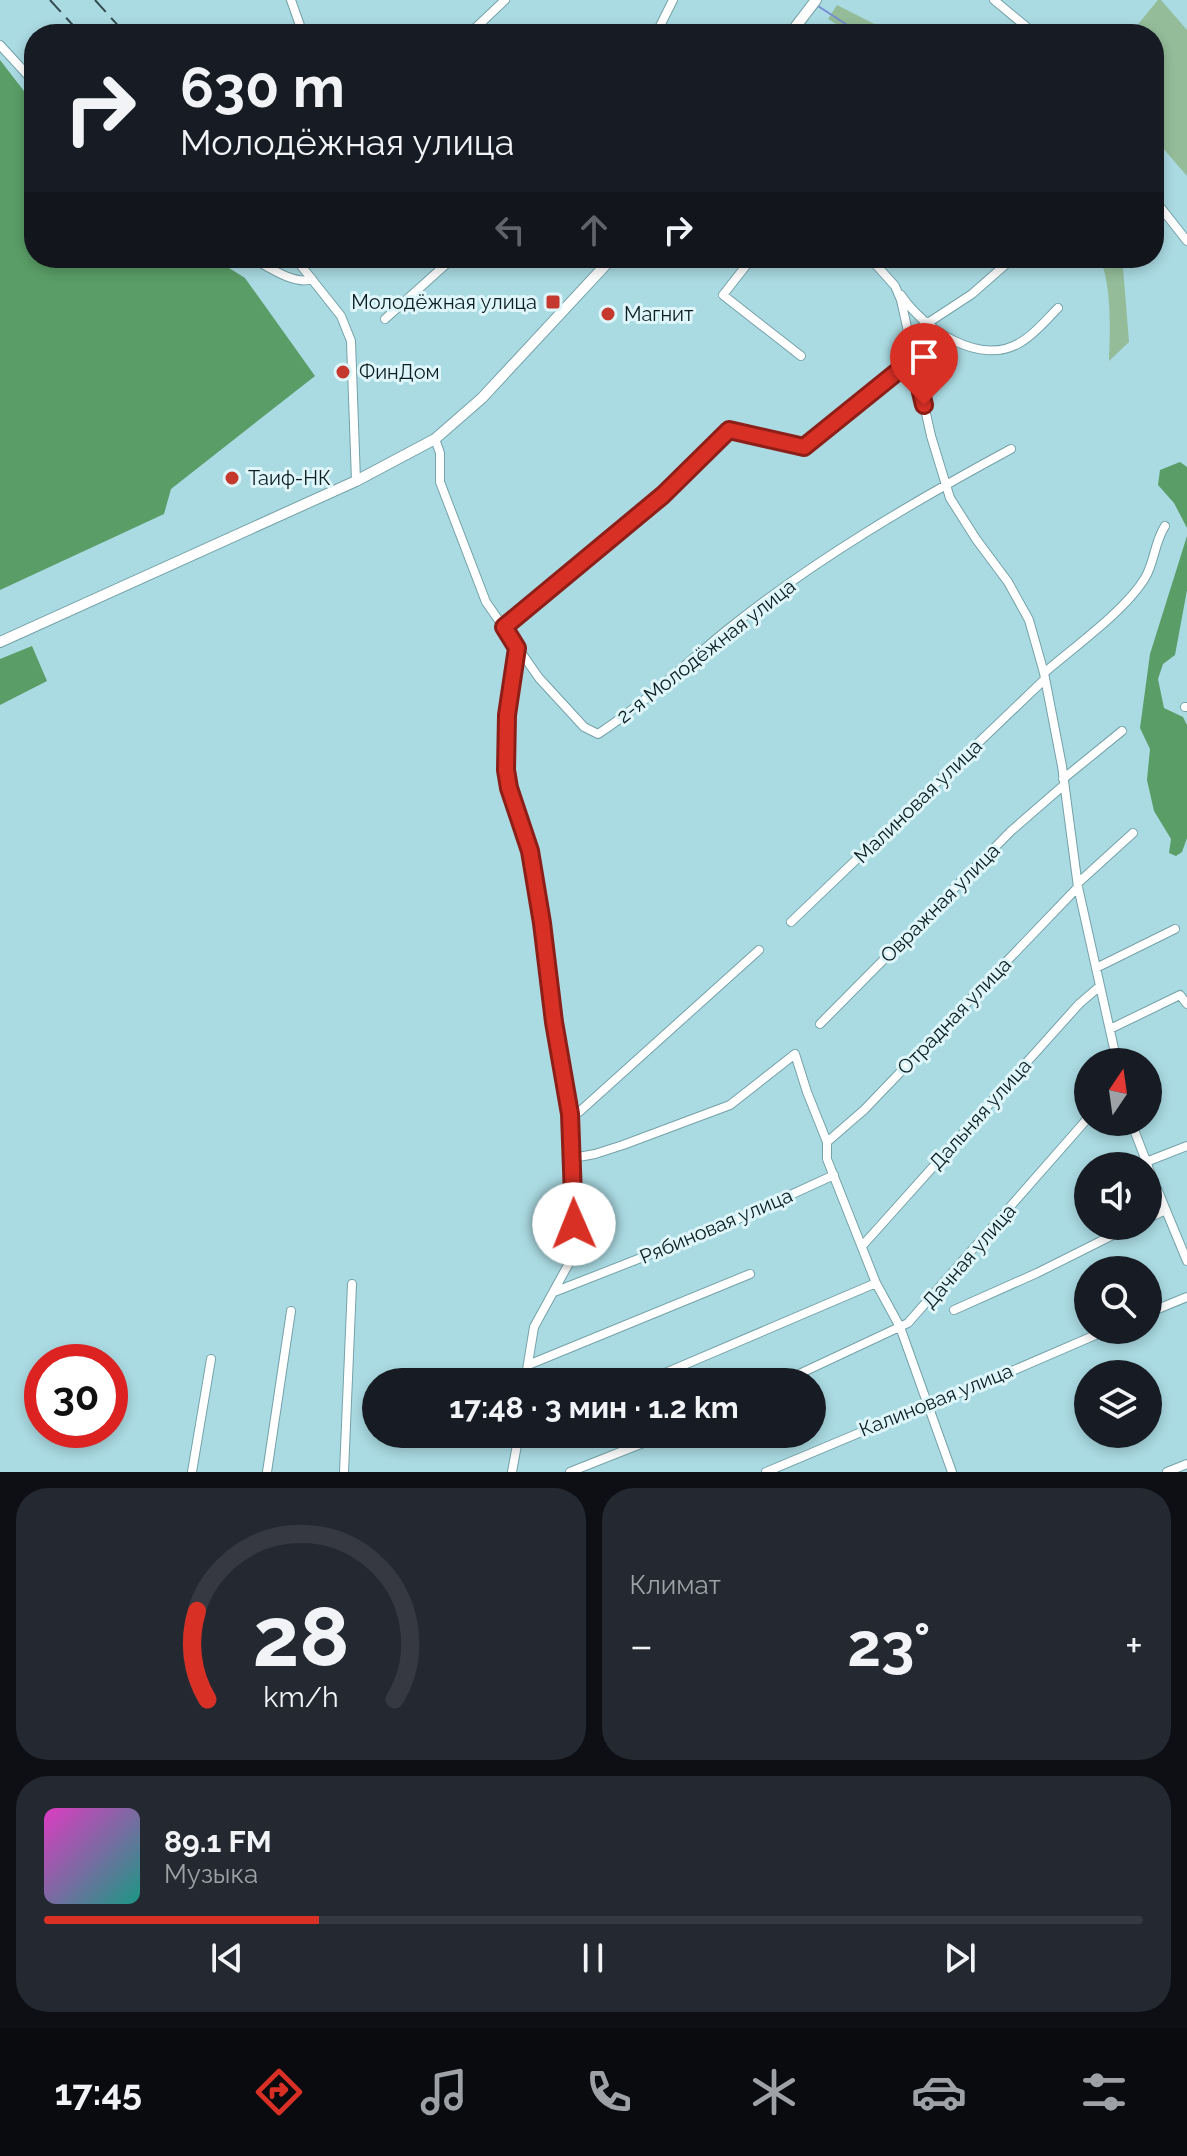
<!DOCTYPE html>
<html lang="ru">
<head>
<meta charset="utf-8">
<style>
	:root { --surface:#171b24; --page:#242831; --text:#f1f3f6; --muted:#9ea1a6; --line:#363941; --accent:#d93025 }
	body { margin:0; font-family:Raleway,sans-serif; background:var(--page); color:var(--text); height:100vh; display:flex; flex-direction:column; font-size:30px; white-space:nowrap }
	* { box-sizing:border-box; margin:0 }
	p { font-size:26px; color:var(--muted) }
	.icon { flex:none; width:44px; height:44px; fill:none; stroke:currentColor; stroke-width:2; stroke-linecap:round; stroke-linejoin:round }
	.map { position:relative; height:1472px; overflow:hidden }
	.side { display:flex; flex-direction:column; gap:16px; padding:16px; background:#0d0f14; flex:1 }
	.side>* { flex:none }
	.top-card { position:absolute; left:24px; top:24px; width:1140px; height:244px; border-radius:32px; box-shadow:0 4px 12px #0003; background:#171b24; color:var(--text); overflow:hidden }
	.needle { width:52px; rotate:13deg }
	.controls { position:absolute; left:1074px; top:1048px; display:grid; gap:16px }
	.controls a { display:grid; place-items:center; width:88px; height:88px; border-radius:50%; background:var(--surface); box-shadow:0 4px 12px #0003; font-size:40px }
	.speed { position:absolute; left:24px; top:1344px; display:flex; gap:16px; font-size:40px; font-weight:700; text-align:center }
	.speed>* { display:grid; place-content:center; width:104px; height:104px; border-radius:50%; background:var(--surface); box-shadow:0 4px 12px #0003; line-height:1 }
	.speed .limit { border:12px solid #d22; background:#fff; color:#111 }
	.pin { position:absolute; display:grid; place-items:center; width:68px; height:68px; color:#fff; margin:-82px -34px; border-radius:50% 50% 50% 0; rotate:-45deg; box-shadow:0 0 8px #0007 }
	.pin .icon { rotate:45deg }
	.me { position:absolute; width:88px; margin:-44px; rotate:359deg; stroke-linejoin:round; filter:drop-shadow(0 0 6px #0008) }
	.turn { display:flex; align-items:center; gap:28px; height:168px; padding:0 24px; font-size:36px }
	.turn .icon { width:104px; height:104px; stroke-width:2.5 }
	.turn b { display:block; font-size:56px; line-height:68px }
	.lanes { display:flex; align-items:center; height:76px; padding:0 24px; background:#0003; justify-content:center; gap:40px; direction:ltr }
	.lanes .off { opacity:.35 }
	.big { font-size:60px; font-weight:700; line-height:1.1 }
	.side .widget { flex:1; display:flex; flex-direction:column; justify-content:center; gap:12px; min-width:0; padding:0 28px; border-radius:32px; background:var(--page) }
	.side .dial { align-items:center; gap:0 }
	.dial svg { height:208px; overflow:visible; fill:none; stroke:var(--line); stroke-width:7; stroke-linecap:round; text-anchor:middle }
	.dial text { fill:var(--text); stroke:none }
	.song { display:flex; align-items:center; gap:24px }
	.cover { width:96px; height:96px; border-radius:12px; background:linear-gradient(135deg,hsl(310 70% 55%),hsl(170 70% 35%)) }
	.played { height:8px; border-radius:4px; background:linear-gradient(90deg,var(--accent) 25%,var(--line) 25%) }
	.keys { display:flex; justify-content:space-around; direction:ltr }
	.heat { display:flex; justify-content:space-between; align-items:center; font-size:44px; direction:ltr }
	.side .tiles { flex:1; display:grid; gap:16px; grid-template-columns:1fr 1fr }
	.widget:last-child { grid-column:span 2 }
	.trip { position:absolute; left:362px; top:1368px; width:464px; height:80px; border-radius:40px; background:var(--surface); box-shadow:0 4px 12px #0003; font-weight:700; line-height:80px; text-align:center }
	.tabs { display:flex; height:128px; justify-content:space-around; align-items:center; background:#090b0e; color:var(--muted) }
	.tabs .icon { width:56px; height:56px }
	.tabs .active { color:var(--accent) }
	.tabs b { font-size:36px; color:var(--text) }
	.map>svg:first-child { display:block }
	.green { fill:#94bc99 }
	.forest { fill:#5a9d67 }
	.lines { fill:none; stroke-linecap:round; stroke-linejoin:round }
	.stream { stroke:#758dd1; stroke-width:2 }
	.minor-casing { stroke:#74a2a9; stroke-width:10 }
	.major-casing { stroke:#74a2a9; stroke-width:12 }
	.minor { stroke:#fff; stroke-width:8 }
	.major { stroke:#fff; stroke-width:10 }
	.rail { stroke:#324c51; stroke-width:2; stroke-dasharray:16 8; stroke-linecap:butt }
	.route-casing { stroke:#8d1f18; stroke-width:20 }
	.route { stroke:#d93025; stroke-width:14 }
	.poi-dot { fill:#c5382d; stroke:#def6fa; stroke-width:3 }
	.labels { text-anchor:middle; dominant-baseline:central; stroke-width:6; stroke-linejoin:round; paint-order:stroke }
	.poi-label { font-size:20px; fill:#0b1e21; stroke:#def6fa; text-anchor:start }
	.street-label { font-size:20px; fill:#0b1e21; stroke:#def6fa }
</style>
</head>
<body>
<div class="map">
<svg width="1187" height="1472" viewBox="0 0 1187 1472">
	<rect width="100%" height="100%" fill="#aadae2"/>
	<path class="green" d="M1158,0h3l26,30v146l-25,-29 -8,-15v-98h-24z
		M837,5l57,29h-17l-7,-5 -18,5 -24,-15z
		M1100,258h20l3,9 6,75 -20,19c1,-33 3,-72 -9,-103z"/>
	<path class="forest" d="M0,60l34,44v154h179l32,20 70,98 -144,113 -7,25 -164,76z
		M1180,462l7,5v61l-13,-25 -16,-18 2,-15z
		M1187,536v54l-12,65 -12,9 -5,15 6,29 19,9 4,8v113l-5,14 -6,4 -7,-3 2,-14 -17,-28 -7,-31 3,-31 -10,-21 10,-74z
		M32,646l15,35 -47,24v-46z"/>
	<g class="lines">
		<path class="stream" d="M818,6l43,28"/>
		<defs>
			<path id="minor" d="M291,0l12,34
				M994,0l41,34
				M469,34l36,-34
				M656,34l17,-34
				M0,45l34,37
				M1154,199l33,42
				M252,258c15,8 43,28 60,21
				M295,258l46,58 10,25 5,140
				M752,258l-29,37 78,61
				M826,258l13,5 15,-5
				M870,258l25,28 6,14 30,136 19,62 26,41 32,43 21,38 15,53 18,93 16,121 39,175
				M901,295c22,33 79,73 120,47 14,-8 26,-23 37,-34
				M385,319l68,-61
				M908,336l64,-42 41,-36
				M435,439l5,14v29l46,120 53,76 45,49 14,7c46,-30 86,-69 129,-104 87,-70 186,-128 284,-181
				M504,627l159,-132 66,-65 75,17 109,-88
				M517,648l-10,67 -1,55 3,18 21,63 12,72 12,99 16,92 4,110 -6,41 -34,62 -9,55
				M1044,673c30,-26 81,-62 101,-95 10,-17 9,-35 20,-52
				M1185,707h2
				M1063,779l59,-48
				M1078,883l55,-50
				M791,922l254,-243
				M1096,968l79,-39
				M820,1024l191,-193 53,-46
				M1110,1029l70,-34 7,9
				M570,1114l9,-2 180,-162
				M1131,1122l17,44
				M827,1142l37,-32 214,-223
				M573,1158l22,-4 28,-9 107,-40 65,-51 12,38 20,50v17l49,124 24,44 52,145
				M1146,1162l41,-16
				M1148,1167l39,94
				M1148,1218l18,-8
				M863,1245l216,-241 21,-18
				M554,1292l171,-67 109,-50
				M954,1310l83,-37 94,-47
				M1148,1313l39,-16
				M528,1365l222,-91
				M644,1382l232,-99
				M782,1382l126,-59 180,-205
				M192,1472l19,-113
				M267,1472l24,-161
				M344,1472l8,-188
				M512,1472l7,-38
				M570,1472l96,-38
				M766,1472l162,-68 47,-17 132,-57
				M1167,1472l20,-8"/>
			<path id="major" d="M790,34l26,-34
				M0,642l356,-161 79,-42 47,-41 130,-140"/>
		</defs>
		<use href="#minor" class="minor-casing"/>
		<use href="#major" class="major-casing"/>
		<use href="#minor" class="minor"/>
		<use href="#major" class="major"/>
		<path class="rail" d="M50,0l31,34
			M95,0l28,31"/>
	</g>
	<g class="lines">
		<defs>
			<path id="route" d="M574,1224l-4,-110 -16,-92 -12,-99 -12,-72 -21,-63 -3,-18 1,-55 10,-67 -13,-21 159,-132 66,-65 75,17 109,-88 11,46"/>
		</defs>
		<use href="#route" class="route-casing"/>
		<use href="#route" class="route"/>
	</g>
	<g class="poi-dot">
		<rect x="545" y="294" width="16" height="16" rx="4"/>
		<circle cx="608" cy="314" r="8"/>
		<circle cx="343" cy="372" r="8"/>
		<circle cx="232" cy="478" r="8"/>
	</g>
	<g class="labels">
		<g class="poi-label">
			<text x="537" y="302" text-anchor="end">Молодёжная улица</text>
			<text x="624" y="314">Магнит</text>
			<text x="359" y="372">ФинДом</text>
			<text x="248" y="478">Таиф-НК</text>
		</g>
		<g class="street-label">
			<text transform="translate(706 651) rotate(-38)">2-я Молодёжная улица</text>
			<text transform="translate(918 801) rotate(-44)">Малиновая улица</text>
			<text transform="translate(940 903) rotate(-45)">Овражная улица</text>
			<text transform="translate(954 1016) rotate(-46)">Отрадная улица</text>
			<text transform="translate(980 1114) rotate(-48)">Дальняя улица</text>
			<text transform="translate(716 1226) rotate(-23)">Рябиновая улица</text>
			<text transform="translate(969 1256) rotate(-49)">Дачная улица</text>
			<text transform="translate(936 1400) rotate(-22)">Калиновая улица</text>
		</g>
	</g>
</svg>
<div class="controls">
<a><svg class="needle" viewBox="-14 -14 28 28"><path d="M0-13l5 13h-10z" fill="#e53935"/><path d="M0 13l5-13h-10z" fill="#9ea1a6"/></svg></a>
<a><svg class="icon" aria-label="sound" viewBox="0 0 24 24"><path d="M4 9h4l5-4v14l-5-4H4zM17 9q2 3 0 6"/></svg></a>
<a><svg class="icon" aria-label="search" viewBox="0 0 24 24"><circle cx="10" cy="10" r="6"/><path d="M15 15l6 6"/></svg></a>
<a><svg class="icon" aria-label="layers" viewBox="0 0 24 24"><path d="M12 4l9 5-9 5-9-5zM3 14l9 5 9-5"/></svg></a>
</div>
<div class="speed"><div class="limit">30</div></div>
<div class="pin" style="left:924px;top:405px;background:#d93025"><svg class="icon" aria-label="arrive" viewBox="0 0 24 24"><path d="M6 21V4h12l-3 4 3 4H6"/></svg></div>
<svg class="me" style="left:574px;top:1224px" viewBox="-20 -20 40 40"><circle r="19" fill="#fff"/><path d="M0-13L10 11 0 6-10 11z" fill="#d93025"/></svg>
<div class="trip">17:48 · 3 мин · 1.2 km</div>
<div class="top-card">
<div class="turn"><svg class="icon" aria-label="right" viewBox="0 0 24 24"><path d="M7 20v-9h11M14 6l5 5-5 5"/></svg><div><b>630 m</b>Молодёжная улица</div></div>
<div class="lanes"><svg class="icon off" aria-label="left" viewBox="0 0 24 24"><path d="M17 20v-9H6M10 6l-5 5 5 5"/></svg><svg class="icon off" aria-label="ahead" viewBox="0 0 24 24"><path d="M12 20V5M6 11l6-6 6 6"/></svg><svg class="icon" aria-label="right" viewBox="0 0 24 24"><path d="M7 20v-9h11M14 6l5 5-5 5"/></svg></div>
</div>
</div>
<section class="side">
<div class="tiles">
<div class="widget dial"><svg viewBox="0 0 100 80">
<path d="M14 69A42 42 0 1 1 86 69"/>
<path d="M14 69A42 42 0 0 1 10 35" stroke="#d93025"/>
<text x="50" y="56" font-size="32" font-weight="700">28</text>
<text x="50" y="72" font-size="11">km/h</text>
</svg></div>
<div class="widget"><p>Климат</p>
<div class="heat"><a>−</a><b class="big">23°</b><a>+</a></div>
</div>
<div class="widget">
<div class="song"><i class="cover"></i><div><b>89.1 FM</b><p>Музыка</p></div></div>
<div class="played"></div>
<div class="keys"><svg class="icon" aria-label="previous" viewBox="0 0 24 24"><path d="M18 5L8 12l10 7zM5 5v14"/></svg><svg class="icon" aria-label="pause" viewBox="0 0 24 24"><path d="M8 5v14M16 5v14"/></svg><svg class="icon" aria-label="next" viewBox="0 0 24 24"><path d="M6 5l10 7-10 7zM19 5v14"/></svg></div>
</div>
</div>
</section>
<nav class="tabs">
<b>17:45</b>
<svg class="icon active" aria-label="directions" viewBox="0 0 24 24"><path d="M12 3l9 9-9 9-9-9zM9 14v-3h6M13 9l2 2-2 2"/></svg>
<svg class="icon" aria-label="music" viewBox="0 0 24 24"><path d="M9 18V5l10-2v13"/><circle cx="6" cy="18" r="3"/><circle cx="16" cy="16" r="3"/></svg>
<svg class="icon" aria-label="phone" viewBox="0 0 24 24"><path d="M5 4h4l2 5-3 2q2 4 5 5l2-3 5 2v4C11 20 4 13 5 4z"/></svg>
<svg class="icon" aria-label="climate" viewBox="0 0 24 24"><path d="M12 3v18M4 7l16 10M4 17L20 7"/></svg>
<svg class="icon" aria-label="car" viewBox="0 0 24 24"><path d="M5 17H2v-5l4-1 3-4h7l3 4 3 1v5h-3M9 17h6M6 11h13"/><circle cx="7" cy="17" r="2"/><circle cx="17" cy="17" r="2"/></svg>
<svg class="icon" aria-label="filters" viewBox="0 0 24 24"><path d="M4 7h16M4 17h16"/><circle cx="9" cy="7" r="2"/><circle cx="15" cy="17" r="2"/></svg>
</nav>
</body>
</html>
